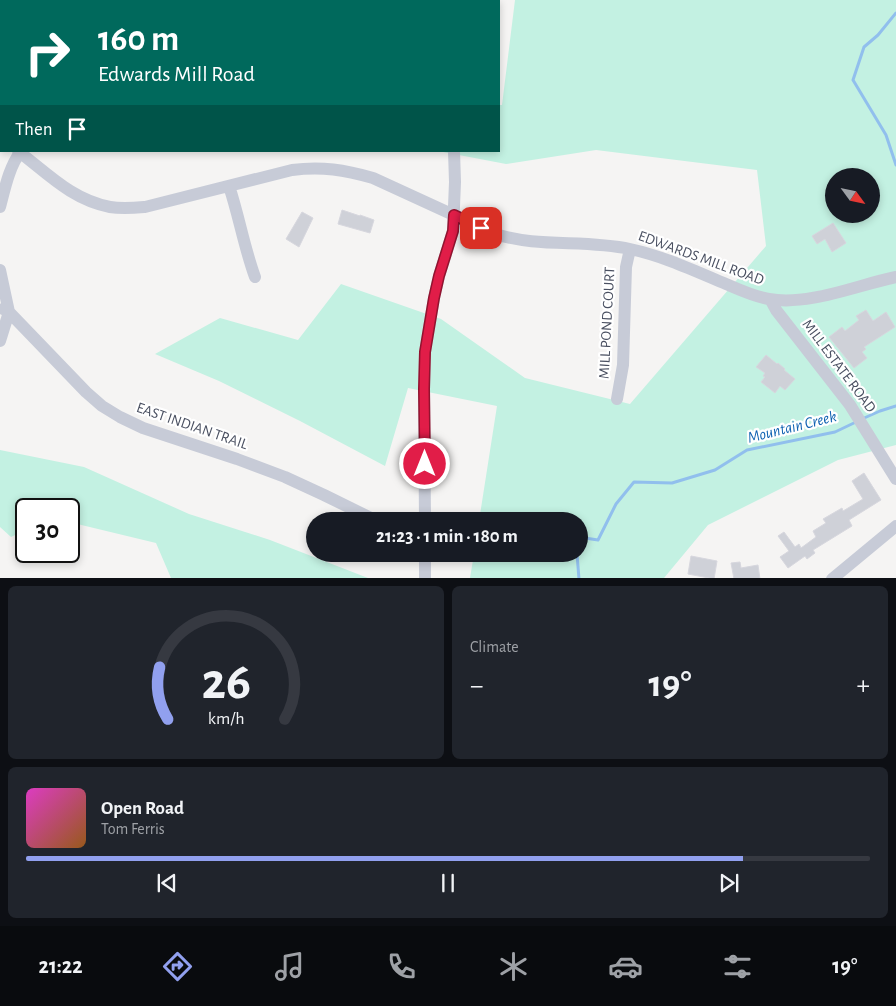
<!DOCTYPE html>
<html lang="en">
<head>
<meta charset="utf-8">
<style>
	:root { --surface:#171b24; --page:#20242c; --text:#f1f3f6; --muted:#9ea1a6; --line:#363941; --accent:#91a0ef }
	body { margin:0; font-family:"Alegreya Sans",sans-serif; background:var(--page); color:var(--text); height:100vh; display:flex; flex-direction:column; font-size:19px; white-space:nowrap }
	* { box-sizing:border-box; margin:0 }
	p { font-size:16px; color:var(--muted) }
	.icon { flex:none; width:28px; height:28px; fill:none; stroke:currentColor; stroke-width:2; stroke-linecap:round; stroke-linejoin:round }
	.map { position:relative; height:578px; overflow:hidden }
	.drawer { display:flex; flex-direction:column; gap:8px; padding:8px; background:#0d0f14; flex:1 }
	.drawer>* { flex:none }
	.top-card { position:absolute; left:0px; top:0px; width:500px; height:152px; box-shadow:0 2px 8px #0003; background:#00695c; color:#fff; overflow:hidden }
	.needle { width:32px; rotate:123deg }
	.controls { position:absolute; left:825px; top:168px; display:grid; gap:10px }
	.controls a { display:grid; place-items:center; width:55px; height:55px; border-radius:50%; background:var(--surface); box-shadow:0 2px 8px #0003; font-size:25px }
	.speed { position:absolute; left:15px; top:498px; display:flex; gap:10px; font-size:25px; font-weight:700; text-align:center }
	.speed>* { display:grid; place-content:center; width:65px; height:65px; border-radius:50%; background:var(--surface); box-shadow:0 2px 8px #0003; line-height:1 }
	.speed .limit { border:2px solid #111; border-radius:8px; background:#fff; color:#111 }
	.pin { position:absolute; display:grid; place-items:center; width:42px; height:42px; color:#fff; margin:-21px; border-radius:10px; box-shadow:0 2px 8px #0006 }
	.me { position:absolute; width:55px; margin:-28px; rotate:0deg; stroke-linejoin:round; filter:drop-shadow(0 0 4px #0008) }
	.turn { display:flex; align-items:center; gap:18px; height:105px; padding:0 15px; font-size:22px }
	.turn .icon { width:65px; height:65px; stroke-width:2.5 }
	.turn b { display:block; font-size:35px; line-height:42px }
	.then { display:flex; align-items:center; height:48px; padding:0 15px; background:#0003; gap:10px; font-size:19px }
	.big { font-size:38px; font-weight:700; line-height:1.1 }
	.drawer .tile { flex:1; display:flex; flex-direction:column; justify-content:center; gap:8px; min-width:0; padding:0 18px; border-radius:8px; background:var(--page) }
	.drawer .dial { align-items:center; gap:0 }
	.dial svg { height:130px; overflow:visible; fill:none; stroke:var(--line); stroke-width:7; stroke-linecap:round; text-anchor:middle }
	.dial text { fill:var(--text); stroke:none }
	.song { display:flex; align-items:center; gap:15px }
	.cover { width:60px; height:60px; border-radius:8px; background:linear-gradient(135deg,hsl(310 70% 55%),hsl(30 70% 35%)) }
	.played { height:5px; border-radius:2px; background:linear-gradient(90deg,var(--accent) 85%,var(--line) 85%) }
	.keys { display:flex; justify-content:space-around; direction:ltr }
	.heat { display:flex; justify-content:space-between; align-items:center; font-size:28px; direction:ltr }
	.drawer .tiles { flex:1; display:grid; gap:8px; grid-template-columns:1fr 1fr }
	.tile:last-child { grid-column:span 2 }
	.trip { position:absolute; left:306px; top:512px; width:282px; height:50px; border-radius:25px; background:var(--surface); box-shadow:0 2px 8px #0003; font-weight:700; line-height:50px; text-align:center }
	.dock { display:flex; height:80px; justify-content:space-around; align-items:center; background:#090b0e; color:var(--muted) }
	.dock .icon { width:35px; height:35px }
	.dock .current { color:var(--accent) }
	.dock b { font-size:22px; color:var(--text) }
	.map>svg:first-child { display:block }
	.green { fill:#c3f1e2; fill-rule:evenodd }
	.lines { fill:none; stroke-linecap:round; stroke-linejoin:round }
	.stream { stroke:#91bfed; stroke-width:3 }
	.building { fill:#cfd1d8; stroke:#d7d7de }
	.minor { stroke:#c7cbd7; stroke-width:12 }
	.route-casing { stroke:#92132f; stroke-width:12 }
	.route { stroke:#e11d48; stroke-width:9 }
	.labels { text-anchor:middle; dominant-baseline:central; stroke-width:4.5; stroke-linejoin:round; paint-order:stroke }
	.street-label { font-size:15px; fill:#4a5061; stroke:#fff }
	.water-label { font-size:16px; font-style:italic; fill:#0d60b1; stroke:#fff }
</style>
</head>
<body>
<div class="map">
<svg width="896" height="579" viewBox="0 0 896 579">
	<rect width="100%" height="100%" fill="#f5f4f3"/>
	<path class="green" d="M515,0h381v445l-58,15 -130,65 -44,53h-194l4,-24h106v-33h-101l18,-115 -89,-18 -23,78 -85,-45 -81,-40 -64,-27 65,-36 78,22 43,-56 100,35 84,59 105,26 136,-158 -9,-76 -161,-20 -90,14 -68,-13h61v-46h3zM834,176h37v38h-37z
		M0,450l84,17 105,47 81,26 98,38h-197l-15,-35 -87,-21v-13h-43v21l-15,7 -11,-10z"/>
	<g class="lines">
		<path class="stream" d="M896,13l-18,22 -14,12 -11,33 33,55 10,30
			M862,419l18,-8 16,-5
			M580,541l5,-3 13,2 18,-36 18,-22 38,1 43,-13 32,-20 88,-18 21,-10
			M577,554l2,25"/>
	</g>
	<path class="building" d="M342,210l18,6v-1l14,5 -4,13 -32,-9z
		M302,212l11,6 -14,29 -13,-8z
		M833,223l13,20 -14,9 -7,-13 -8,5 -5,-8z
		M866,310l7,11 13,-9 9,15 -31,20 2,2 -4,3 5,6 -13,10 -25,-31 13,-10 3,4 14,-11 -3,-4z
		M766,355l11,9 1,-1 7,6 -1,1 11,9 -10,11 -5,-4 -5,7 -14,-11 4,-5 -2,-1 2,-3 -9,-6z
		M864,473l17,27 -32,20 3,6 -39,24 2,3 -8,6 -2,-3 -17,12 -8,-11 9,-6 -11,-15 6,-4 11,15 4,-3 2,4 15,-11 -3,-6 13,-8 -3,-4 19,-11 1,3 20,-12 -11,-18z
		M691,556l26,5 -3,18 -26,-5z
		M740,562l1,6 17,-3 2,14h-26l-3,-16z"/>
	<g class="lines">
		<path class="minor" d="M158,1l1,-1
			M457,1v-1
			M0,139l1,1
			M18,151c29,22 54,49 92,56 12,2 23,1 35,0l147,-37c30,-4 53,0 81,8l122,56c44,14 90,5 135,15 33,7 65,22 96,35 14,6 29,13 43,15 40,7 88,-14 127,-22
			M229,186c10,30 15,61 26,91
			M0,207c5,-19 9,-40 21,-56
			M0,270l9,42 77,80 16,14 18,11 23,11 94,31 48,18 39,18 53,26
			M770,299l6,11 74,95 46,74
			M0,341l9,-29 -6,-3
			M617,399l6,-34 3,-98 4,-18
			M425,521l-1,-132 1,-37 9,-54 5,-22 14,-45 2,-49 -1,-31
			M425,579v-25
			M832,579l64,-53"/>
	</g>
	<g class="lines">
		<defs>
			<path id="route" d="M425,464l-1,-75 1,-37 9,-54 5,-22 14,-45 1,-16 27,13"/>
		</defs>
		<use href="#route" class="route-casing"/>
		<use href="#route" class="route"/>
	</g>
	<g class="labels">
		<g class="street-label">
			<text transform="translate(701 258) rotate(20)">EDWARDS MILL ROAD</text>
			<text transform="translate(607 323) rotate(-87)">MILL POND COURT</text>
			<text transform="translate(839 366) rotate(53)">MILL ESTATE ROAD</text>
			<text transform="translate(192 426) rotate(19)">EAST INDIAN TRAIL</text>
		</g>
		<g class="water-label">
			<text transform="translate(792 427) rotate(-14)">Mountain Creek</text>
		</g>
	</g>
</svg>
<div class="controls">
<a><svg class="needle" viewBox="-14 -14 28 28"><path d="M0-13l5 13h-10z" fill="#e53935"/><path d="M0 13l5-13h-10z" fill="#9ea1a6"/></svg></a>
</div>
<div class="speed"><div class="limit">30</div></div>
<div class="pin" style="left:481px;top:228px;background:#d93025"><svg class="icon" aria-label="arrive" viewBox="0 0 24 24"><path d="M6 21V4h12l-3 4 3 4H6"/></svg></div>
<svg class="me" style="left:425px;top:464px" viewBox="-20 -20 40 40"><circle r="17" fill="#e11d48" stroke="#fff" stroke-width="3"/><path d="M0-11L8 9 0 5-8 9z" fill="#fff"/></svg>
<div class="trip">21:23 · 1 min · 180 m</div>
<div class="top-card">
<div class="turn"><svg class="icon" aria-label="right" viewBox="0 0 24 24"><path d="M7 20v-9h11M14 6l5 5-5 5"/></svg><div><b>160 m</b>Edwards Mill Road</div></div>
<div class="then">Then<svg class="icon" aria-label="arrive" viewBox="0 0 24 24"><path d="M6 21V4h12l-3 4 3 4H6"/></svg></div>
</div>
</div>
<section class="drawer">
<div class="tiles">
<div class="tile dial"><svg viewBox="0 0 100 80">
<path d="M14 69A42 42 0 1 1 86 69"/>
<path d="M14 69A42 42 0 0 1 9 37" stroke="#91a0ef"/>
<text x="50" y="56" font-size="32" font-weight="700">26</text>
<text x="50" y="72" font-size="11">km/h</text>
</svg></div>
<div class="tile"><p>Climate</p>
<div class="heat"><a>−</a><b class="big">19°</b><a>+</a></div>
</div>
<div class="tile">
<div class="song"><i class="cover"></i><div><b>Open Road</b><p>Tom Ferris</p></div></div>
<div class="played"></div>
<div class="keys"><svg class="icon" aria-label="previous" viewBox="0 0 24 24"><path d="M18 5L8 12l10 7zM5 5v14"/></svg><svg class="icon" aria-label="pause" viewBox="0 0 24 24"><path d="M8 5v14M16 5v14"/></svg><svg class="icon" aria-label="next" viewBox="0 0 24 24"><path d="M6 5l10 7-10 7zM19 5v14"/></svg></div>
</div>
</div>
</section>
<nav class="dock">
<b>21:22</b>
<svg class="icon current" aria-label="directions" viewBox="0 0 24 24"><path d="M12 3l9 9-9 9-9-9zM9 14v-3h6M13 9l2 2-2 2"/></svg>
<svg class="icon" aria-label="music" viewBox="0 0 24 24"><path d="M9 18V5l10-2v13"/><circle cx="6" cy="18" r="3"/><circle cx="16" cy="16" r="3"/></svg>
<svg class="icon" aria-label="phone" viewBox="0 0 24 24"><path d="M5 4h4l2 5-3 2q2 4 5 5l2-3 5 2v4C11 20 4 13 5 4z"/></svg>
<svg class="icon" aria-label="climate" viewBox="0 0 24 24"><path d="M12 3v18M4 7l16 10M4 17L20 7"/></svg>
<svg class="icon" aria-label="car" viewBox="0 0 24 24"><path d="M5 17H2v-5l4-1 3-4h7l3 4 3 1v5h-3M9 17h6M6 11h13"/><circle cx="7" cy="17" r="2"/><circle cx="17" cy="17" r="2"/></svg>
<svg class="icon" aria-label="filters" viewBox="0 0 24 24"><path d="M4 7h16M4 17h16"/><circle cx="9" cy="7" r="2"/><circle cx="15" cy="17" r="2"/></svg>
<b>19°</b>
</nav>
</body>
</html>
